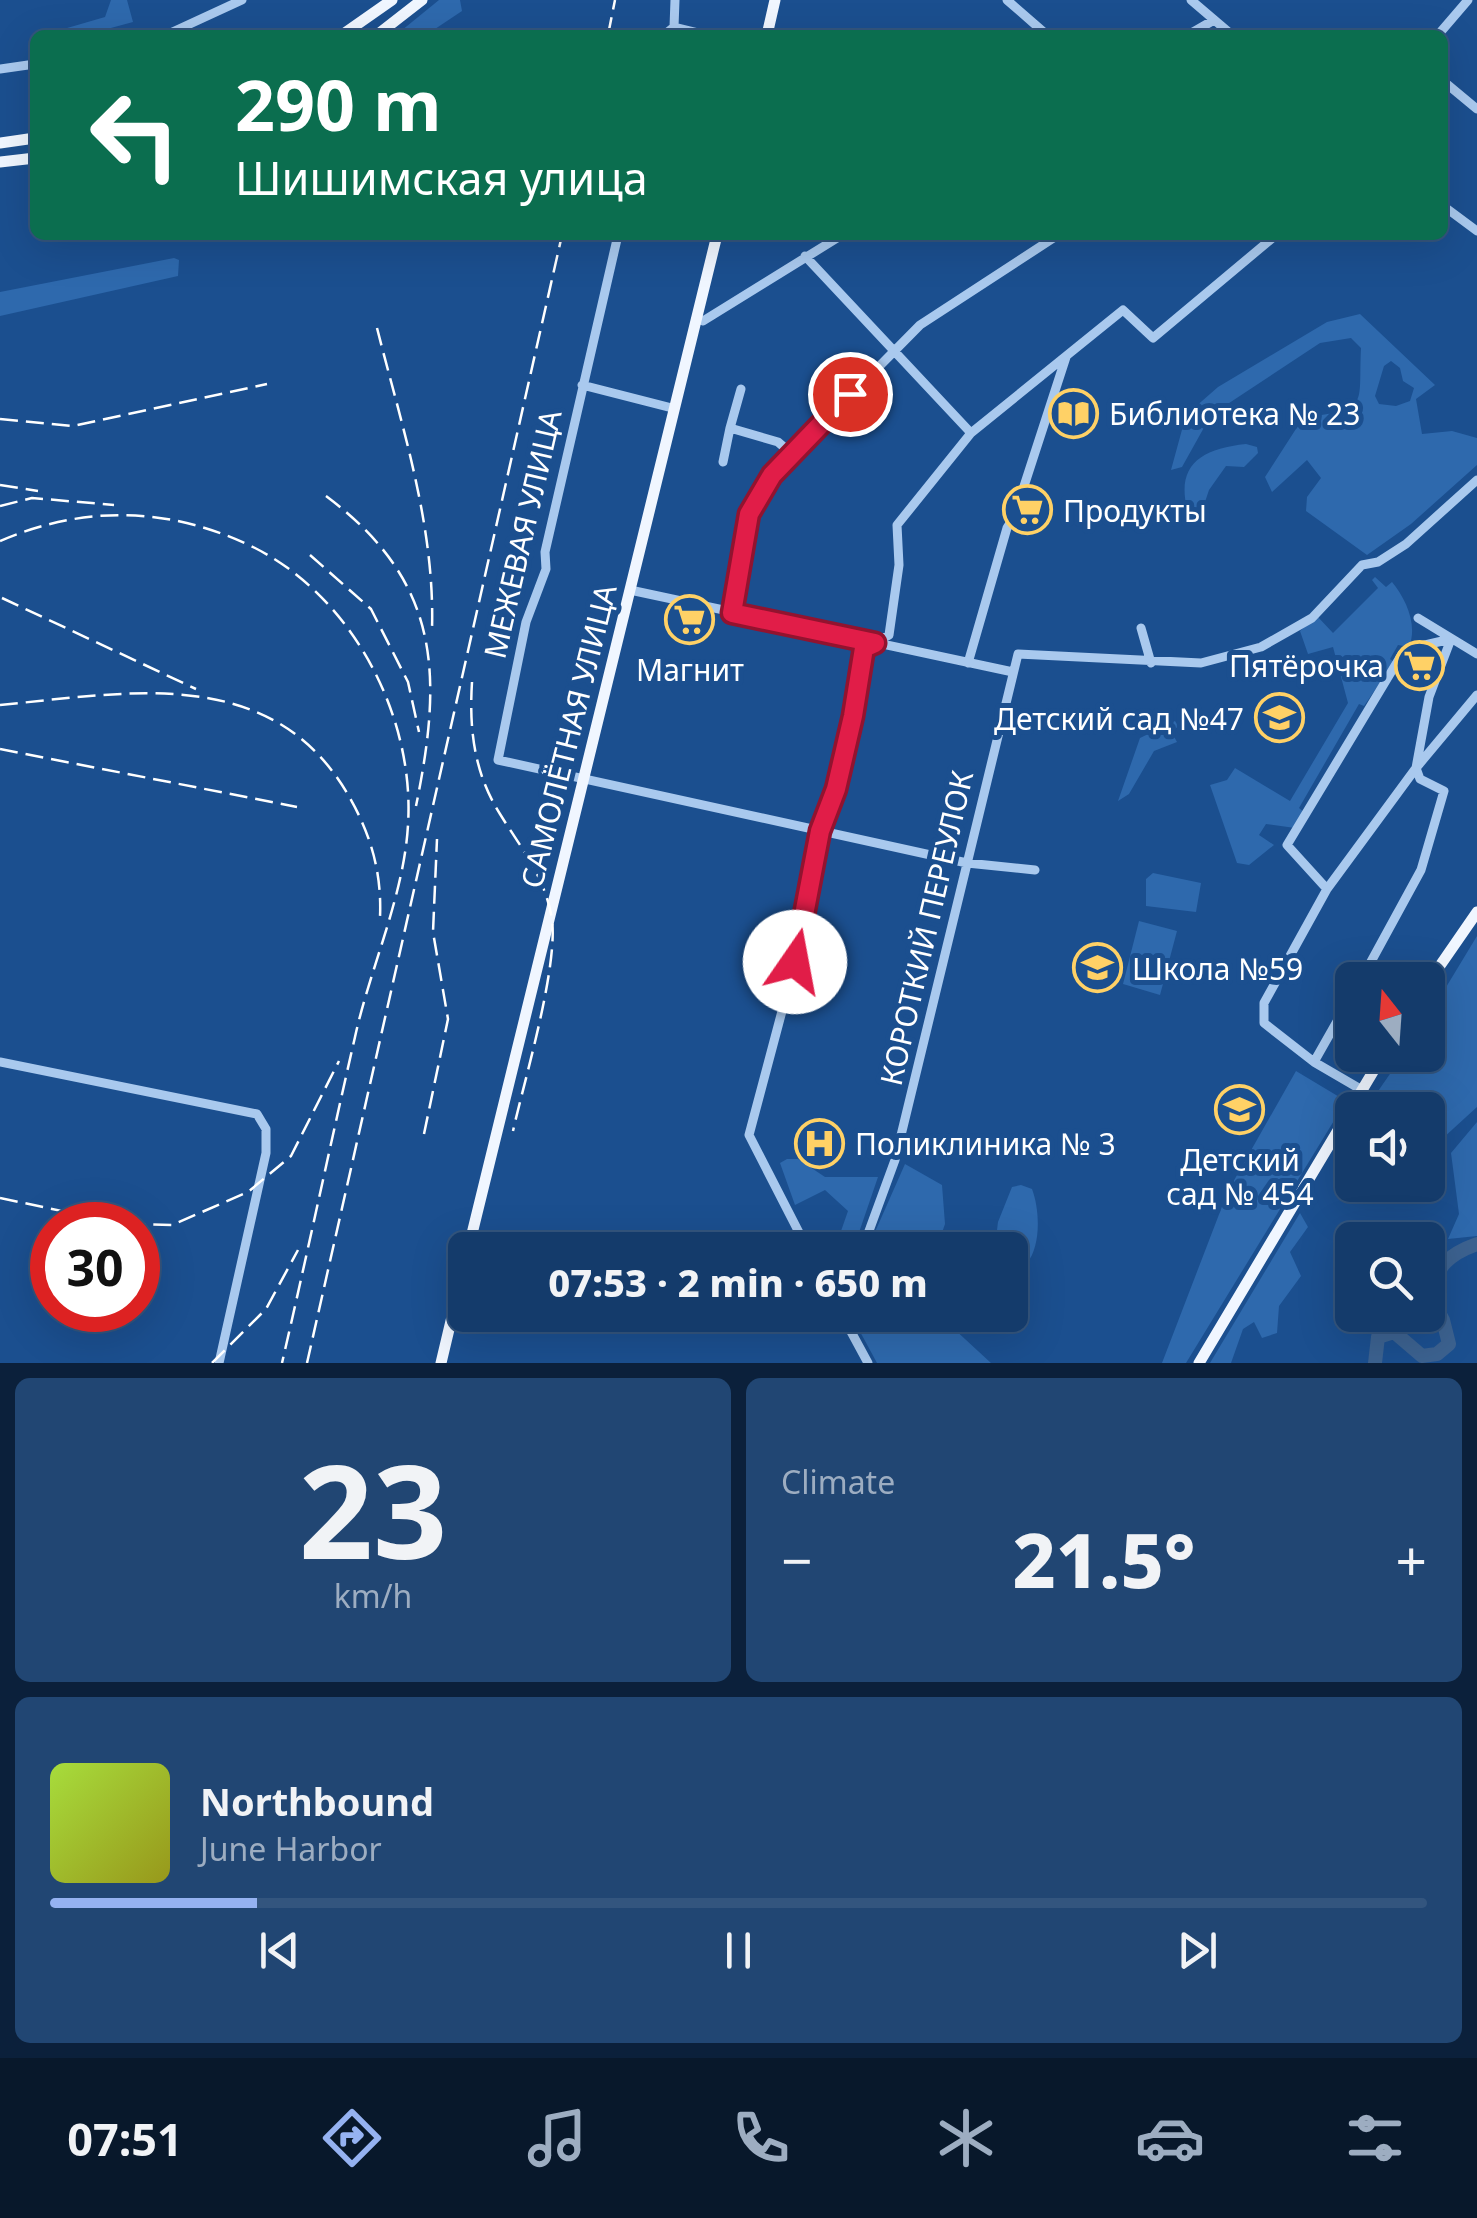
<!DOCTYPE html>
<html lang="en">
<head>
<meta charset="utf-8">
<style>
	:root { --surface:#143b6b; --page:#214673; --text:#f1f3f6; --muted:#9dadc1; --line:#33557e; --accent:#95b2f1 }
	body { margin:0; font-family:"Noto Sans",sans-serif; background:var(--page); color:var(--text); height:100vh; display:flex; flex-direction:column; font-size:38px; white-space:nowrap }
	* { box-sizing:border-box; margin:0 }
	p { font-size:32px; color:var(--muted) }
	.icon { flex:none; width:55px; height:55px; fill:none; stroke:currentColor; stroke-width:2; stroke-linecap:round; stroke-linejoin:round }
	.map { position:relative; height:1363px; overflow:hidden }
	.panel { display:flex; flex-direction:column; gap:15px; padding:15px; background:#0b203b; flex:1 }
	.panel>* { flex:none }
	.guide { position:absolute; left:30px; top:30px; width:1418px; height:210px; border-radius:15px; box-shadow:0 10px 40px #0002,0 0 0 2px var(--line); background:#0b6e4f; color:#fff; overflow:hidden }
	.needle { width:65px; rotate:343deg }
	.controls { position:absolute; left:1335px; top:962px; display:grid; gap:20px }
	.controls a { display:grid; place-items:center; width:110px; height:110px; border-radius:15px; background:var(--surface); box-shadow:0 10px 40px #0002,0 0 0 2px var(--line); font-size:50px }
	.speed { position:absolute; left:30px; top:1202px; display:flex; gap:20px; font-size:50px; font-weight:700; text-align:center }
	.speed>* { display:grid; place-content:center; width:130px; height:130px; border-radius:50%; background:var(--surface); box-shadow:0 10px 40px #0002,0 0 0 2px var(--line); line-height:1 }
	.speed .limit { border:15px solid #d22; background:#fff; color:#111 }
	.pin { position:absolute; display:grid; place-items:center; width:85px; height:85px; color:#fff; margin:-42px; border:5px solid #fff; border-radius:50%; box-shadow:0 2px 10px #0007 }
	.me { position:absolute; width:110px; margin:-55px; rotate:12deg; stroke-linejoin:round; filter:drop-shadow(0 0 8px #0008) }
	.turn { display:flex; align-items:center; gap:35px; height:210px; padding:0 40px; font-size:45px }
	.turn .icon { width:130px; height:130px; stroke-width:2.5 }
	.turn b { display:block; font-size:70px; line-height:85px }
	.big { font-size:75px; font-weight:800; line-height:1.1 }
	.panel .tile { flex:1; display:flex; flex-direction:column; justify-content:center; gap:15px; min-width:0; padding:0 35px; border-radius:15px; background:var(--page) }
	.panel .dial { align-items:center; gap:0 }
	.dial b { font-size:130px; line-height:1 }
	.song { display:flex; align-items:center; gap:30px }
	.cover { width:120px; height:120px; border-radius:15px; background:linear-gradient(135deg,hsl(80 70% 55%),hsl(60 70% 35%)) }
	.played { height:10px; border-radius:5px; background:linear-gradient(90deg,var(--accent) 15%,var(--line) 15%) }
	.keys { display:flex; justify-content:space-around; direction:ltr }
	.heat { display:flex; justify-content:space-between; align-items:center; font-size:55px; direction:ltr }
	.panel .tiles { flex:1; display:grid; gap:15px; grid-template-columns:1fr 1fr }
	.tile:last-child { grid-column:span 2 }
	.trip { position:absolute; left:448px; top:1232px; width:580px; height:100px; border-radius:15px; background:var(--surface); box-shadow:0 10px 40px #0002,0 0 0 2px var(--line); font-weight:800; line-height:100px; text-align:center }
	.tab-bar { display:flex; height:160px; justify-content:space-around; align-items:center; background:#08182b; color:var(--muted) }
	.tab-bar .icon { width:70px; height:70px }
	.tab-bar .current { color:var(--accent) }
	.tab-bar b { font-size:45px; color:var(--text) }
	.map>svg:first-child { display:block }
	.green { fill:#2e69ad; fill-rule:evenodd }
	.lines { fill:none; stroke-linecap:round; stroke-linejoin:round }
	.river { stroke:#3c6290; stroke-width:14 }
	.minor { stroke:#a9c9ee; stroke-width:9 }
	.major { stroke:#f0f6ff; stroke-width:11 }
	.rail { stroke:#fff; stroke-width:2.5; stroke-dasharray:18 8; stroke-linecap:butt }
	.route-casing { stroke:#92132f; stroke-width:25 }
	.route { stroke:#e11d48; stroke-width:18 }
	.labels { text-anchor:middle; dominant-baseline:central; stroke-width:10; stroke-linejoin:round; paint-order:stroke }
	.poi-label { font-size:30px; fill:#fff; stroke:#1b4f8f; text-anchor:start }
	.street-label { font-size:30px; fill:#fff; stroke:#1b4f8f }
</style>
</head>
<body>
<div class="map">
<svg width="1477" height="1363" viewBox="0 0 1477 1363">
	<rect width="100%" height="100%" fill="#1b4f8f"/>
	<path class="green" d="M111,0h16l6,22 -48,13h-42l62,-18z
		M439,0h21l2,11 -36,24h-30z
		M174,258l5,2 -1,16 -178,40v-24z
		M1360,314l75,71 -19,14 6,35 30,-3 25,7v27l-66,59 -44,31 -61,-44 1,-14 14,-19 -14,-18 -35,32 -7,-15 38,-59c68,-10 55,-11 58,-70l-10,-10 -31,5 -109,72 -29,52 -11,3 15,-55 32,-28 109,-65zM1391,361l9,7 3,13 11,7 -4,13 -14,5 -17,-2 -4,-8 9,-30z
		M1246,444l11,3 1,6 -14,14 -18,-1 -17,24 -10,30 -10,-4c-15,-49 9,-67 57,-72z
		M1375,577l11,10 6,-5c14,17 26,43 17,65l-11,-2 -8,14 4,3 -30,44 -5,-2 -60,104 6,5 -10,15 -29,-4 -7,11 15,10 -25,20 -12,-2 -27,-78 17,-5 8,-12 55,33 58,-98 -15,-56 -25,7 -8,-23 17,-15 16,17 45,-45 -6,-8z
		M1175,721l3,5 -6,7 5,9 -23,9 -25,43 -11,7 22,-63z
		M1153,873l48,10 -5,29 -50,-6v-27z
		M1139,921l38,10 -17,64 -37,-11z
		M1477,936v171l-35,32 -14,4v-33h-63l38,-55h25v-38z
		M1296,1071l50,30 -160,262h-24l66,-172z
		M1477,1122v114l-29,3 11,-25 -8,-61z
		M787,1159h11l27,18h53l-25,73h-31l-4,-11 23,-8 7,-20 -23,-21 -30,15 -15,-42z
		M905,1164l37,21 3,39 -9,26h-69z
		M1021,1185l11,4c8,21 9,57 -5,74h-15l-2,-13 -15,-4 3,-24 14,-35z
		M1300,1213l8,14 -18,25 11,24 -22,30 -2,27 -15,5 -8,-16 -11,7 -12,34h-21z
		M851,1315h88l52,48h-114z"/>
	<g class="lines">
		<path class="river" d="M1375,1363l3,-26 16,-5 28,24 15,-2 12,-10 -6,-24 -13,-24c6,-29 18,-42 47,-52"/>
		<path class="minor" d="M1007,0l40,35
			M1191,0l41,35
			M674,27l33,8
			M166,35l76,-35
			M664,35l10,-8 1,-27
			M1188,35l26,-15
			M1438,35l30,-35
			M0,69l35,-5
			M1442,80l35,29
			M1442,205l35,26
			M618,235l-73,317 1,17 -20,53 -28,138 469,103 68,7
			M805,256l166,177
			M696,319l7,2 139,-86
			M582,385l90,23
			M741,389l-11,39 48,14 14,12
			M723,462l7,-34
			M630,590l383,82
			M732,613l17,-100 23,-38 148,-150 138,-90
			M1418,618l59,36
			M1141,628l10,35
			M968,663l39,-135 7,-11 52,-160
			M1327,889l-40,-44 115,-191 10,-6 39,-9
			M1361,980l60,-110 23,-79 -24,-12 -4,-11 13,-71 22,-58
			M0,1062l257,52 9,15v24l-47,210
			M1314,1062l38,-67
			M1362,1090l-48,-28 -50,-39v-20l63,-114 89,-121 61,-73
			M808,1250l-59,-115 53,-199 19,-105 16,-42 27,-140 25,-14 10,-70 -2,-40 74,-92 152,-123 30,28 123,-103
			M862,1250l33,-90 123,-506 183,9 60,-16 51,-29 50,-53 16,-3 28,-18 71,-64
			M842,1315l26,48"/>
		<path class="major" d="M342,35l50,-35
			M377,35l45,-35
			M767,35l8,-35
			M0,143l35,-5
			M0,162l35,-4
			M1428,983l49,-71
			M468,1250l249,-1015
			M441,1363l24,-101
			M1199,1363l184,-308"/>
		<path class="rail" d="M608,35l7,-35
			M377,328c25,99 58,198 55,301
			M0,419l73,7 194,-42
			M0,485l38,6
			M326,496c115,86 117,178 90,310
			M0,506l32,-8 82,7
			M0,541c86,-37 172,-34 255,7 97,49 160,168 153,277 -4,71 -38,143 -53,212 -25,109 -48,218 -73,326
			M310,555l61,54 37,73 11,50
			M2,598l194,91
			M472,682c-3,47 2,91 28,132 21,34 43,60 51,100 10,45 -27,167 -38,217
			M0,705c126,-12 270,-42 347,88 23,39 35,78 33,124
			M0,749l297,58
			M424,1134l24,-115 -15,-87 4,-93
			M0,1198l124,26 48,1 76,-33 43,-36 48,-95
			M212,1363l54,-54 32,-59
			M307,1363l255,-1128"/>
	</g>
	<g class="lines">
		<defs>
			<path id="route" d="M795,962l25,-131 16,-42 17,-73 11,-68 11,-5 -143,-30 17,-99 23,-39 78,-81"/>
		</defs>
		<use href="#route" class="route-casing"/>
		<use href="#route" class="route"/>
	</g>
	<defs>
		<symbol id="library-ring" viewBox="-11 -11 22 22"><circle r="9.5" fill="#1b4f8f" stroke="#ffd166" stroke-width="1.5"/><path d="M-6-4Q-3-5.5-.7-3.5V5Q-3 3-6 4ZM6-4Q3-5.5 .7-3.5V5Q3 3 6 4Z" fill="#ffd166"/></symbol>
		<symbol id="supermarket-ring" viewBox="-11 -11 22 22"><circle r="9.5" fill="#1b4f8f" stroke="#ffd166" stroke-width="1.5"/><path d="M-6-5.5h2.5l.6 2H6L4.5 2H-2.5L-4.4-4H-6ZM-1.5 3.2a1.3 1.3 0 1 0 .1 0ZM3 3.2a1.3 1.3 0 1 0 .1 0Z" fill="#ffd166"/></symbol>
		<symbol id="school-ring" viewBox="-11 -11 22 22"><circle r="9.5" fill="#1b4f8f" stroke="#ffd166" stroke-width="1.5"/><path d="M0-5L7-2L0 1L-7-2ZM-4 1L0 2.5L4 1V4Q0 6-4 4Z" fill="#ffd166"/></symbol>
		<symbol id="hospital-ring" viewBox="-11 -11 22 22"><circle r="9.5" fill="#1b4f8f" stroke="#ffd166" stroke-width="1.5"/><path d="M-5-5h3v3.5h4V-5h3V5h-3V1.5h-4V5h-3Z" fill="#ffd166"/></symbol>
	</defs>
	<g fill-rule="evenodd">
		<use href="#library-ring" x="1046" y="386" width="55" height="55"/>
		<use href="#supermarket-ring" x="1000" y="482" width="55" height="55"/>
		<use href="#supermarket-ring" x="662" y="592" width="55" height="55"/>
		<use href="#supermarket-ring" x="1392" y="638" width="55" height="55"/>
		<use href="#school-ring" x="1252" y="690" width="55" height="55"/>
		<use href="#school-ring" x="1070" y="940" width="55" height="55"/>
		<use href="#school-ring" x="1212" y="1082" width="55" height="55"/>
		<use href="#hospital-ring" x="792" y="1116" width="55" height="55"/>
	</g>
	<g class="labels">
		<g class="poi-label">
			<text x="1109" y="413">Библиотека № 23</text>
			<text x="1063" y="510">Продукты</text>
			<text x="1384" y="665" text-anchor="end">Пятёрочка</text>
			<text x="690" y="669" text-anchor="middle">Магнит</text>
			<text x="1244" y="718" text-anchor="end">Детский сад №47</text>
			<text x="1132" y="968">Школа №59</text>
			<text x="855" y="1143">Поликлиника № 3</text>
			<text x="1240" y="1159" text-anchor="middle">Детский<tspan x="1240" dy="34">сад № 454</tspan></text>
		</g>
		<g class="street-label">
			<text transform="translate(522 534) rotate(-77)">МЕЖЕВАЯ УЛИЦА</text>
			<text transform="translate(568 736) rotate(-76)">САМОЛЁТНАЯ УЛИЦА</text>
			<text transform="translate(926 928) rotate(-77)">КОРОТКИЙ ПЕРЕУЛОК</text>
		</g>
	</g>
</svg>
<div class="controls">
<a><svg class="needle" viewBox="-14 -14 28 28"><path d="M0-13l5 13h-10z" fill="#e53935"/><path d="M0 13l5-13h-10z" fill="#9dadc1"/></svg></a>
<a><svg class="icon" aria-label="sound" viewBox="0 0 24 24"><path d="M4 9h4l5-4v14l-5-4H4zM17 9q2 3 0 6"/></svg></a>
<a><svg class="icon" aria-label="search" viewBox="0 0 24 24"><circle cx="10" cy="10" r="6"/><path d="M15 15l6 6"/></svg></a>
</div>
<div class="speed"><div class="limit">30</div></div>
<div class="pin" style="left:850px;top:394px;background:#d93025"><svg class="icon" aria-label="arrive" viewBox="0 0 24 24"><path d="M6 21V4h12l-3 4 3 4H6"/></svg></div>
<svg class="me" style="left:795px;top:962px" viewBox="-20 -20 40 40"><circle r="19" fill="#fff"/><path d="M0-13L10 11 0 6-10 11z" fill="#e11d48"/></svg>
<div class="trip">07:53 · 2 min · 650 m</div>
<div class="guide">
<div class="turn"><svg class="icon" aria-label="left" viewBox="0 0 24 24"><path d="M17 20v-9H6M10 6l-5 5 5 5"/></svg><div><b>290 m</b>Шишимская улица</div></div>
</div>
</div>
<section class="panel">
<div class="tiles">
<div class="tile dial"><b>23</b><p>km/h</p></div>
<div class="tile"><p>Climate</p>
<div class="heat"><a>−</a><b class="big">21.5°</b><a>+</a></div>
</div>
<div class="tile">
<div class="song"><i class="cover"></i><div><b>Northbound</b><p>June Harbor</p></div></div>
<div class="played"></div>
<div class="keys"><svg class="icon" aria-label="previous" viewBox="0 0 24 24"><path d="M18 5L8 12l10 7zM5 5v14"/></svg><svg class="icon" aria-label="pause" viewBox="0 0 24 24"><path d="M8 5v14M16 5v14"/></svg><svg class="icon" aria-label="next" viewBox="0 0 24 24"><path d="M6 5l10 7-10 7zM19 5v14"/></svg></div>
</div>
</div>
</section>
<nav class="tab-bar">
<b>07:51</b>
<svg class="icon current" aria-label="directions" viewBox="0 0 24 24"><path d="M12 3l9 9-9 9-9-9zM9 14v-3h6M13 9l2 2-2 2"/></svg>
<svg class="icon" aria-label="music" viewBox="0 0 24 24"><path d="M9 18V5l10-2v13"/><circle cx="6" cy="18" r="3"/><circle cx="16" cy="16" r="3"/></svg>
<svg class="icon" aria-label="phone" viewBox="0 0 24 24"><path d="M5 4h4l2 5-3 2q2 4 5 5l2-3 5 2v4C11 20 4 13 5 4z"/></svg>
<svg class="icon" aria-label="climate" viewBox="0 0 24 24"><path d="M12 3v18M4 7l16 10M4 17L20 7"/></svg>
<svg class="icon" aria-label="car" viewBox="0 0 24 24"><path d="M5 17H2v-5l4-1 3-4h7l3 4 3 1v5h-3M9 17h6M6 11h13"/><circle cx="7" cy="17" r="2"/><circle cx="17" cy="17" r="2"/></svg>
<svg class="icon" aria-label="filters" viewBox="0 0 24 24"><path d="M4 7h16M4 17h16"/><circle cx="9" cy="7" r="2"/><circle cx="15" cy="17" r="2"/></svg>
</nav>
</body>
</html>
